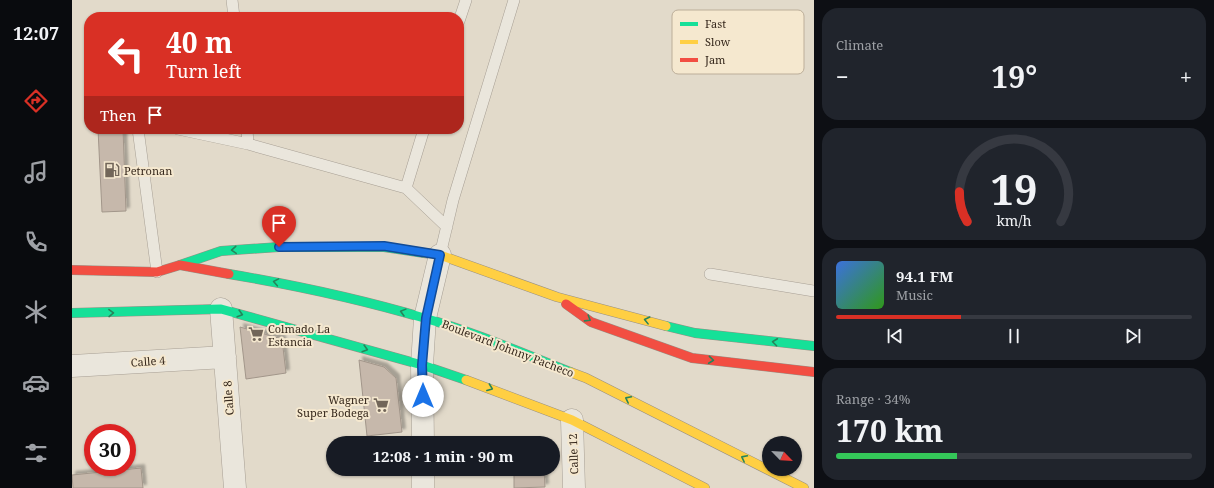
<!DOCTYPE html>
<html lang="en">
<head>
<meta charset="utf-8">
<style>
	:root { --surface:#171b24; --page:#20242c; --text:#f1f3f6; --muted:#9ea1a6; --line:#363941; --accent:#d93025 }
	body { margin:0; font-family:"Noto Serif",serif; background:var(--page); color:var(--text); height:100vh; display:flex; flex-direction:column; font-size:15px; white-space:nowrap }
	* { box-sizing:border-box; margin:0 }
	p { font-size:13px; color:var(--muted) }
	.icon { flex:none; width:22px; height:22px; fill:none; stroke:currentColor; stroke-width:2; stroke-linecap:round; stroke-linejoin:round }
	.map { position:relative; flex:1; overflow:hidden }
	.details { display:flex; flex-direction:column; gap:8px; padding:8px; background:#0d0f14; width:400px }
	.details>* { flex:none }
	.banner { position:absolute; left:12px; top:12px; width:380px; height:122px; border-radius:16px; box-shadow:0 1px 3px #0004; background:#d93025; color:#fff; overflow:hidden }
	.needle { width:26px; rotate:115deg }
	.tools { position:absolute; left:690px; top:436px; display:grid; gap:8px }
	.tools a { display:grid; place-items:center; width:40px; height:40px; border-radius:50%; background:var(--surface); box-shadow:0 1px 3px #0004; font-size:20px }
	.speed { position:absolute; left:12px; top:424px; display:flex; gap:8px; font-size:20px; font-weight:700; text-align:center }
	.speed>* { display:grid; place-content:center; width:52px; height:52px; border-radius:50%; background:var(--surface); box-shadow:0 1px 3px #0004; line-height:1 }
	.speed .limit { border:6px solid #d22; background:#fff; color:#111 }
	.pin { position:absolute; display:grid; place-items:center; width:34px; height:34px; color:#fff; margin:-41px -17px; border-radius:50% 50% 50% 0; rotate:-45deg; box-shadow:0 0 4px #0007 }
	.pin .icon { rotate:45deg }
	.me { position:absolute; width:44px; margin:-22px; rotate:0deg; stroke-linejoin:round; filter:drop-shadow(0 0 3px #0008) }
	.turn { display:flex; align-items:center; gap:14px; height:84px; padding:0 16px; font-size:18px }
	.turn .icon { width:52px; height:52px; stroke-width:2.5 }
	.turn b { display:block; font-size:28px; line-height:34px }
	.then { display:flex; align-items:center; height:38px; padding:0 16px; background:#0003; gap:8px; font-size:15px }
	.big { font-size:30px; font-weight:700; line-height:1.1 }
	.details .widget { flex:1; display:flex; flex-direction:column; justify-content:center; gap:6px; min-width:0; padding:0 14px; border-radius:16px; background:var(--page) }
	.details .dial { align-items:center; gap:0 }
	.dial svg { height:104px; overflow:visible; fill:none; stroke:var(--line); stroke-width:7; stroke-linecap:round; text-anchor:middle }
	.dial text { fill:var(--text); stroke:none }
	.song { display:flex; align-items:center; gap:12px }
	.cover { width:48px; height:48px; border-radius:6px; background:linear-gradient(135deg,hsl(220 70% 55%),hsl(110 70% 35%)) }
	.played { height:4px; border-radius:2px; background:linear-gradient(90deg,var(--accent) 35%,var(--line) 35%) }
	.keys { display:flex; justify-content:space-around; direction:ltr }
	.heat { display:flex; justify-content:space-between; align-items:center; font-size:22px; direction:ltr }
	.charge { height:6px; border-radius:3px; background:linear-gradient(90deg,#34c759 34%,var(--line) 0) }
	.trip { position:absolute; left:254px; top:436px; width:234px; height:40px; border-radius:20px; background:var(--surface); box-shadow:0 1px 3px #0004; font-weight:700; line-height:40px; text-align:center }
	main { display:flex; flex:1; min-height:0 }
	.dock { display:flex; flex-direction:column; width:72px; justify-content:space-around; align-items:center; background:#090b0e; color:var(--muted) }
	.dock .icon { width:28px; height:28px }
	.dock .active { color:var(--accent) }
	.dock b { font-size:18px; color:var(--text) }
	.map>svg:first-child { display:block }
	.building { fill:#c6b8ab; stroke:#a2968a; filter:url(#shadow) }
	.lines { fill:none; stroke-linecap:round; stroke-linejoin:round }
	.lane-casing { stroke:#a79f94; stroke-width:12 }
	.street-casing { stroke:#a79f94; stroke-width:23 }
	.fast-casing { stroke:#978f84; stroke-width:10 }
	.slow-casing { stroke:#978f84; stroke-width:10 }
	.jam-casing { stroke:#978f84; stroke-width:10 }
	.lane { stroke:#eae6dc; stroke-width:11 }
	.street { stroke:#eae6dc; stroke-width:22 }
	.fast { stroke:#16e098; stroke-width:9 }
	.slow { stroke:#ffcf43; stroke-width:9 }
	.jam { stroke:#f24e42; stroke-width:9 }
	.oneway { stroke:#26845a }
	.route-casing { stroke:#114b97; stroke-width:10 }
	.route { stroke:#1a73e8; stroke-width:7 }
	.labels { text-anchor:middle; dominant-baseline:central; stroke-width:4; stroke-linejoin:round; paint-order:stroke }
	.poi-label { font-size:11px; fill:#36281c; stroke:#f5e8cf; text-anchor:start }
	.street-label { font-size:11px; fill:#36281c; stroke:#f5e8cf }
	.key { fill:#f5e8cf; stroke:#bcae99; stroke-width:1 }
	.key-label { font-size:11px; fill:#36281c }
</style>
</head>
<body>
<main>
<nav class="dock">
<b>12:07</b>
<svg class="icon active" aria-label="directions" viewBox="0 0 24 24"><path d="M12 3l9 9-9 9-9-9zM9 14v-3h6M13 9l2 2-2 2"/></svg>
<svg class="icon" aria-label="music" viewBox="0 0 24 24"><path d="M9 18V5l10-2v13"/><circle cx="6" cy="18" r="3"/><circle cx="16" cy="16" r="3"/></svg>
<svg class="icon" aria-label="phone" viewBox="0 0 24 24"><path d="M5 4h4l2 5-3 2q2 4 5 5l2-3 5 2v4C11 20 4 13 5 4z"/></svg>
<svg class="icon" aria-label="climate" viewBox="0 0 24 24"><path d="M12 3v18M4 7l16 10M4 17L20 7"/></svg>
<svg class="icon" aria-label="car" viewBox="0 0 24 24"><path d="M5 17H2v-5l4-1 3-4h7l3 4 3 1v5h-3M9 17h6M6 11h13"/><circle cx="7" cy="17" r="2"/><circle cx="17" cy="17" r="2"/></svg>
<svg class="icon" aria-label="filters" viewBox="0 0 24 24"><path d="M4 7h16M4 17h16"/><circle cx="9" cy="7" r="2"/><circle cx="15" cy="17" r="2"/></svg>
</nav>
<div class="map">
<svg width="742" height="488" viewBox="0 0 742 488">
	<defs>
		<filter id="shadow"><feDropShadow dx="3.5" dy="-3.5" stdDeviation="1" flood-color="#0004"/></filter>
	</defs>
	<rect width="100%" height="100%" fill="#e2daca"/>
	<path class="building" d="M26,129h25l3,82 -24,1z
		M168,327l42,12 4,34 -40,6z
		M287,360l25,7 12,11 6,54 -35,4z
		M69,468l2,20h-70l-1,-13z
		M442,469h30l1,18 -31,1z"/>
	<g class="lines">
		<defs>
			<path id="lane" d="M160,0l2,17
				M387,21l7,-21
				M66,129l19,143
				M106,129l70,15
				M175,129l1,15 158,44 41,39
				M334,188l18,-59
				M368,255l13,-55 61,-200
				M638,274l104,17"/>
			<path id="street" d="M149,309l14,179
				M0,366l153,-9
				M500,420l2,68
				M351,443l-1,-78 3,-47 15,-63
				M351,469v19"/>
			<path id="fast" d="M108,265l41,-14 58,-4h105l40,6
				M157,274c65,11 131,25 195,44 50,14 98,35 146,54
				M0,313l149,-4 201,56 44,15
				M594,326l29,7 119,13"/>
			<path id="slow" d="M352,253l16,2 117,42 109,29
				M498,372l16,6 218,110
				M394,380l106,40 133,68"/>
			<path id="jam" d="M0,270l85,2 23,-7 49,9
				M494,304l25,18 101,36 122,14"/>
		</defs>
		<use href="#lane" class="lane-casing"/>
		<use href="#street" class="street-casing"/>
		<use href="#fast" class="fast-casing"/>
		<use href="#slow" class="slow-casing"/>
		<use href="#jam" class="jam-casing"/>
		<use href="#lane" class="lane"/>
		<use href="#street" class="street"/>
		<use href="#fast" class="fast"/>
		<use href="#slow" class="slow"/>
		<use href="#jam" class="jam"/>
	</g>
	<defs><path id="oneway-chevron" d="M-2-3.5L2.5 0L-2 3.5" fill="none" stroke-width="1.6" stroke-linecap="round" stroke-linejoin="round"/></defs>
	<g class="oneway">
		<use href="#oneway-chevron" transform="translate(162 250) rotate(176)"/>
		<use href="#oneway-chevron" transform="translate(204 282) rotate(-170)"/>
		<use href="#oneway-chevron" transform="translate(331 312) rotate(-165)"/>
		<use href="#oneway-chevron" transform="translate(39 313) rotate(-1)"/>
		<use href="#oneway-chevron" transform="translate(168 314) rotate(16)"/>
		<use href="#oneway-chevron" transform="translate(516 319) rotate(32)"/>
		<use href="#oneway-chevron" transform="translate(575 320) rotate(-166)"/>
		<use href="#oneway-chevron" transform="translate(703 342) rotate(-173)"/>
		<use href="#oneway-chevron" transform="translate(293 349) rotate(16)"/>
		<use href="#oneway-chevron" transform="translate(639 360) rotate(6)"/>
		<use href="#oneway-chevron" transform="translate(418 388) rotate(21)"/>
		<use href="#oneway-chevron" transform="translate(556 399) rotate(-153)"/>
		<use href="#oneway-chevron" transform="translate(672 458) rotate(-153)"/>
	</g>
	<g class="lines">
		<defs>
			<path id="route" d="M207,247l105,-1 56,9 -14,63 -4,47 1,31"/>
		</defs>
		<use href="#route" class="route-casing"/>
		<use href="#route" class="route"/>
	</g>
	<defs>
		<symbol id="fuel-bare" viewBox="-9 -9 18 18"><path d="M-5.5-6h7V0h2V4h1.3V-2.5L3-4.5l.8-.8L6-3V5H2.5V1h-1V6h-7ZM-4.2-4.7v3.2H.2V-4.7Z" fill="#726659" stroke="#f5e8cf" stroke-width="2.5" paint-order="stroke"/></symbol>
		<symbol id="supermarket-bare" viewBox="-9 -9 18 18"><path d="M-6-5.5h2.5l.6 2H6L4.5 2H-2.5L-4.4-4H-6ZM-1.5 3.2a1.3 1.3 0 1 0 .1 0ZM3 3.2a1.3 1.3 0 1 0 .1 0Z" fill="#726659" stroke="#f5e8cf" stroke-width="2.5" paint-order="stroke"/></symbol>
	</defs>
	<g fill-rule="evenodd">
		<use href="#fuel-bare" x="29" y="159" width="22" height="22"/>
		<use href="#supermarket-bare" x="173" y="323" width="22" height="22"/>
		<use href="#supermarket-bare" x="298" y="394" width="22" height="22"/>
	</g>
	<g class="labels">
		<g class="poi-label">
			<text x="52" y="170">Petronan</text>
			<text x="196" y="328">Colmado La<tspan x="196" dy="13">Estancia</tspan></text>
			<text x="297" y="399" text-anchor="end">Wagner<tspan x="297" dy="13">Super Bodega</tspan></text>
		</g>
		<g class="street-label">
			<text transform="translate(436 348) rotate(21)">Boulevard Johnny Pacheco</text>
			<text transform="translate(76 361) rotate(-4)">Calle 4</text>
			<text transform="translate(156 398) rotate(-94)">Calle 8</text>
			<text transform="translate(501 454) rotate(-92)">Calle 12</text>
		</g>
	</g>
	<rect x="600" y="10" width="132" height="64" rx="6" class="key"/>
	<rect x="608" y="22" width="18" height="4" fill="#16e098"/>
	<rect x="608" y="40" width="18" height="4" fill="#ffcf43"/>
	<rect x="608" y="58" width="18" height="4" fill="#f24e42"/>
	<g class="key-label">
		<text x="633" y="28">Fast</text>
		<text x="633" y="46">Slow</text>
		<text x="633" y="64">Jam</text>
	</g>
</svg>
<div class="tools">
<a><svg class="needle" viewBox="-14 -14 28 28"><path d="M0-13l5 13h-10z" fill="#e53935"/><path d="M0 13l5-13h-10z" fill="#9ea1a6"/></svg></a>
</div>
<div class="speed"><div class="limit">30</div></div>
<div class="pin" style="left:207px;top:247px;background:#d93025"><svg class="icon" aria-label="arrive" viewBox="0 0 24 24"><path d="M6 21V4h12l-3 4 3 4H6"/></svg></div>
<svg class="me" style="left:351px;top:396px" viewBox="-20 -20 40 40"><circle r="19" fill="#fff"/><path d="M0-13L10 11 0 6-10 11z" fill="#1a73e8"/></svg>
<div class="trip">12:08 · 1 min · 90 m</div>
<div class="banner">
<div class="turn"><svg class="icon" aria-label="left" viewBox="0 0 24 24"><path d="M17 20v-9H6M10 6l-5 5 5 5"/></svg><div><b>40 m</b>Turn left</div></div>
<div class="then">Then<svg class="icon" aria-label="arrive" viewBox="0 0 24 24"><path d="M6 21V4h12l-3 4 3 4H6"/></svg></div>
</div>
</div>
<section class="details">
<div class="widget"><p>Climate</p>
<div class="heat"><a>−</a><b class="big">19°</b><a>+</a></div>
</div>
<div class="widget dial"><svg viewBox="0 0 100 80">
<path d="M14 69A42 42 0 1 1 86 69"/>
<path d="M14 69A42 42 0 0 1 8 46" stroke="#d93025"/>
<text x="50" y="56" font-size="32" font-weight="700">19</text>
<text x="50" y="72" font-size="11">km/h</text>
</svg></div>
<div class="widget">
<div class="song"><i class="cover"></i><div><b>94.1 FM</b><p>Music</p></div></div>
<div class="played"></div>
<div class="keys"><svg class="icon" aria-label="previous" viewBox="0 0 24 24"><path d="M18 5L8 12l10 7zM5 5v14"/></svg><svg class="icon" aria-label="pause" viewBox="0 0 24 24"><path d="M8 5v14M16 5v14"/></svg><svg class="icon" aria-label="next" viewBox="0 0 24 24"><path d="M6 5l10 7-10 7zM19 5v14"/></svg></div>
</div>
<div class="widget"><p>Range · 34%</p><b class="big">170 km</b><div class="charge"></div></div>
</section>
</main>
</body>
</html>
